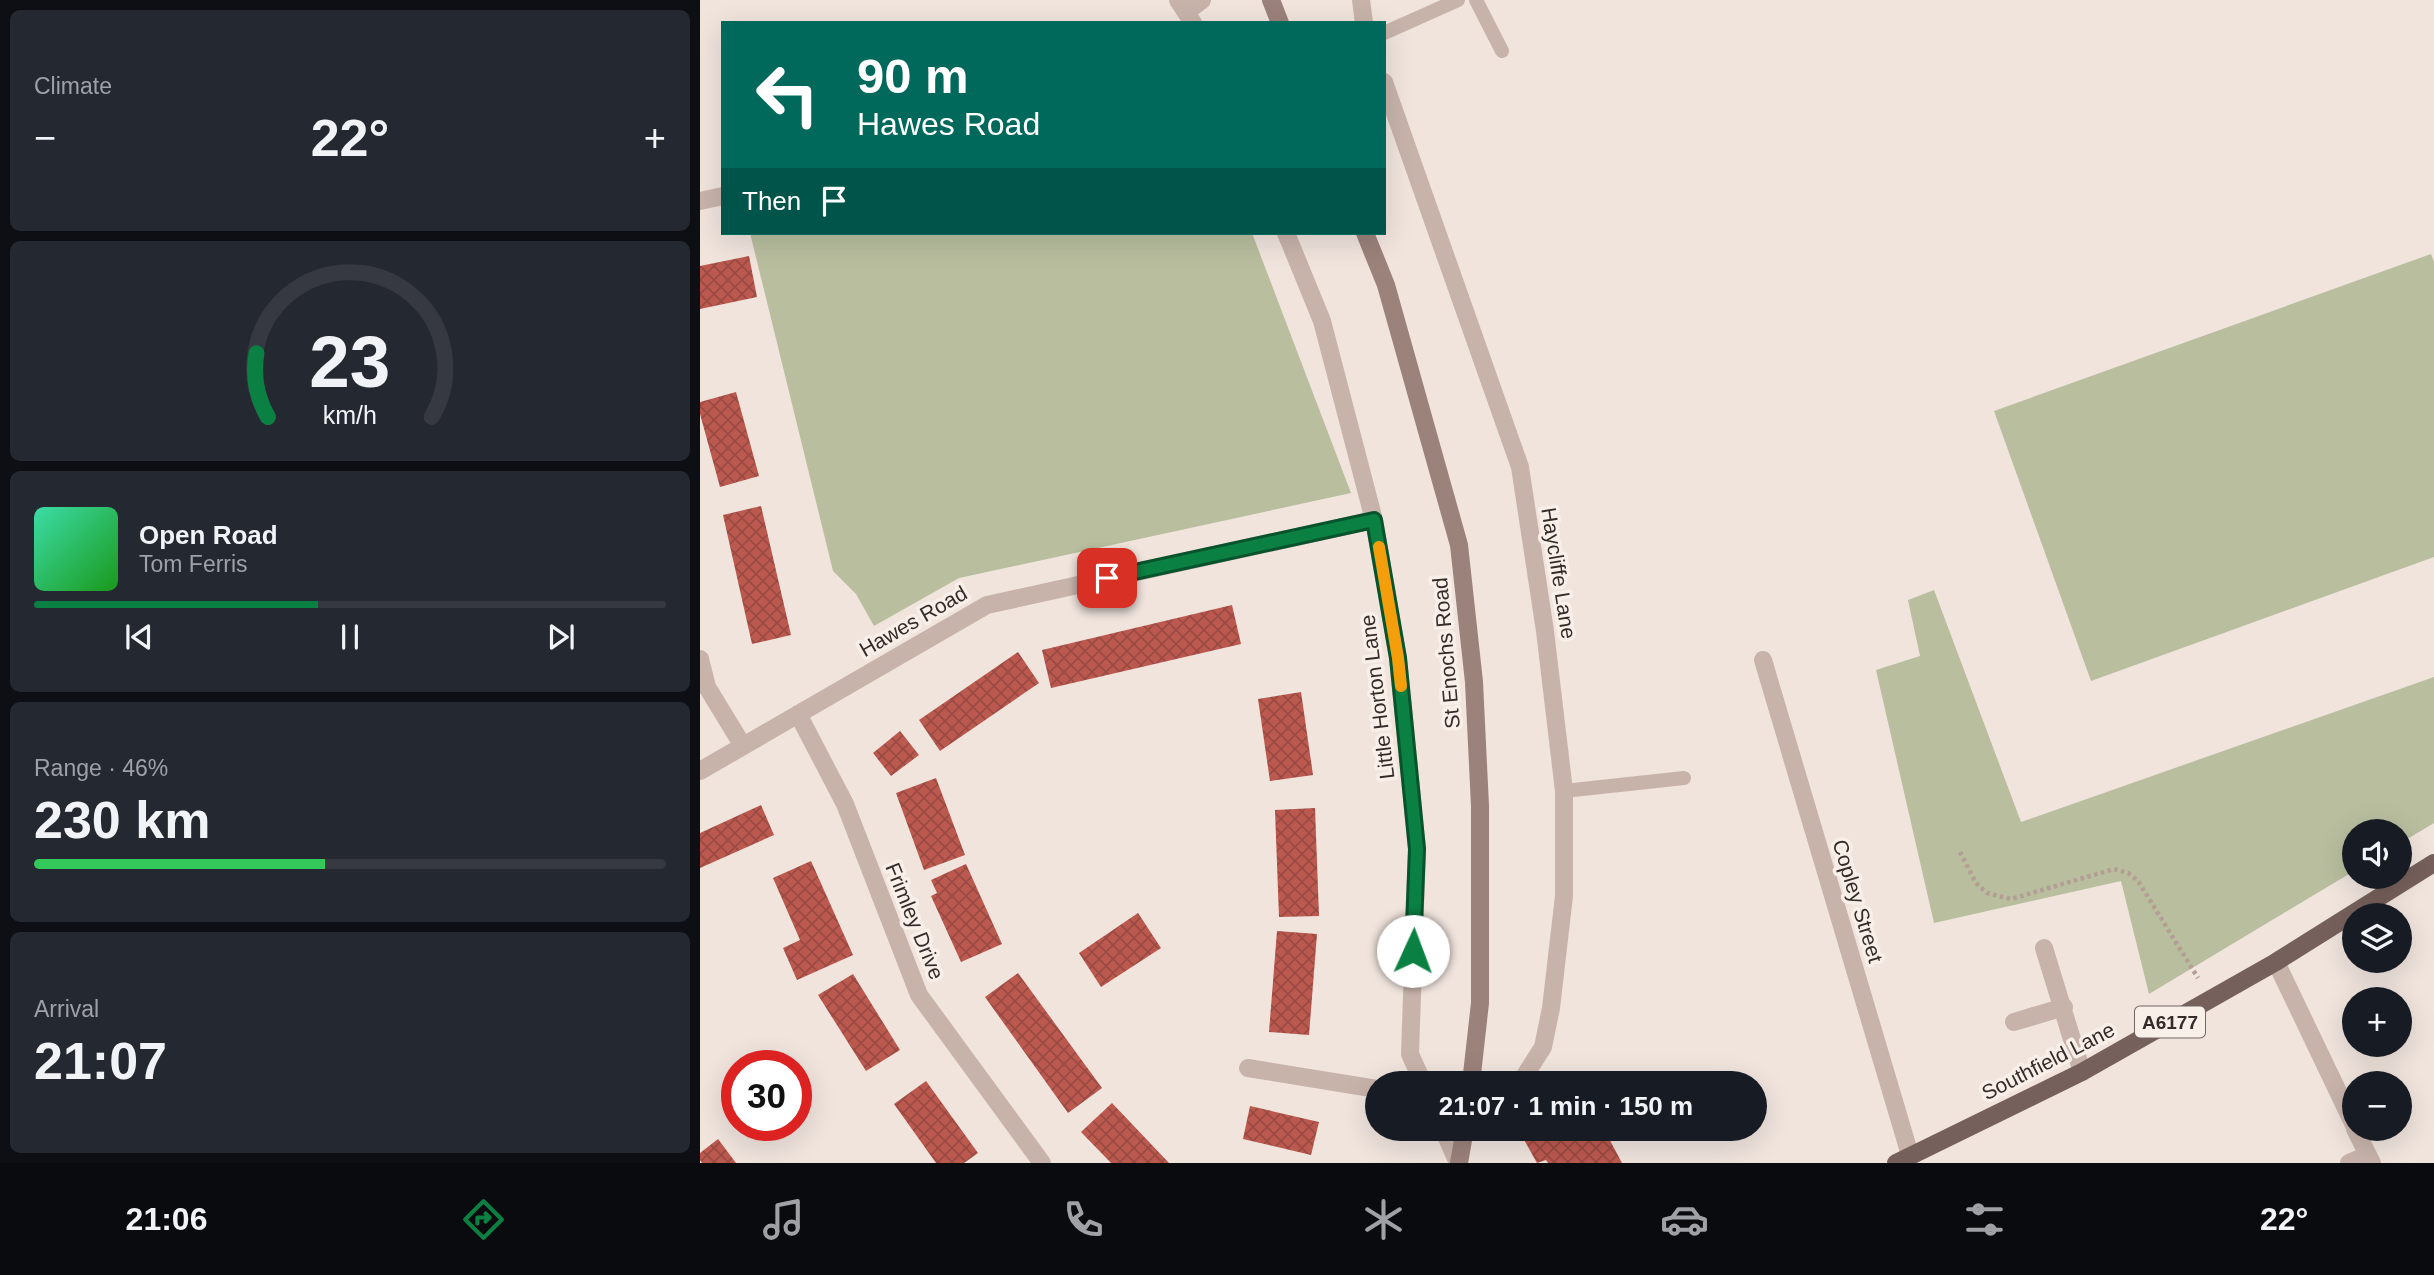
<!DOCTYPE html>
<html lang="en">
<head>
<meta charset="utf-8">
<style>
	:root { --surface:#171b24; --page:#242831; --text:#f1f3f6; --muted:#9ea1a6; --line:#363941; --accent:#0b8043 }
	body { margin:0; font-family:Arial,sans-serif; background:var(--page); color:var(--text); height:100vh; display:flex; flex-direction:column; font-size:26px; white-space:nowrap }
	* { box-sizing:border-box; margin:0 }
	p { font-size:23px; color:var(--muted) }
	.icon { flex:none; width:38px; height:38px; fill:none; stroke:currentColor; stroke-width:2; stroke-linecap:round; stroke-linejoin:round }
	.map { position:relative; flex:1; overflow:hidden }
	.details { display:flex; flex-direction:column; gap:10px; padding:10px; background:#0d0f14; width:700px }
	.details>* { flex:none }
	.hud { position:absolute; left:21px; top:21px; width:665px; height:214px; border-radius:0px; box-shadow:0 7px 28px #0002; background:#00695c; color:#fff; overflow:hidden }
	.tools { position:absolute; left:1642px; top:819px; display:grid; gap:14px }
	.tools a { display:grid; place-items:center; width:70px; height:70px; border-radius:50%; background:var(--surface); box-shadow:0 7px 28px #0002; font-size:35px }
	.speed { position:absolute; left:21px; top:1050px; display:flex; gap:14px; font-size:35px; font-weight:700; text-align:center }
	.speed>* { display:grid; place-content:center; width:91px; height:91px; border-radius:50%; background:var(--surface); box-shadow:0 7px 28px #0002; line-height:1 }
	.speed .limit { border:10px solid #d22; background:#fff; color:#111 }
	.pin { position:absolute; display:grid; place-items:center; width:60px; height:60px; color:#fff; margin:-30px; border-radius:14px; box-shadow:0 4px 10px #0006 }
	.me { position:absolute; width:77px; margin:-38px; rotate:2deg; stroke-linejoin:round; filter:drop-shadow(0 0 5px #0008) }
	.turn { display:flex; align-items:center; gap:24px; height:147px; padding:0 21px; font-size:32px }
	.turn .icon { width:91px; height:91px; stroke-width:2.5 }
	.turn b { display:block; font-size:49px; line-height:60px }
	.then { display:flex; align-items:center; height:66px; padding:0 21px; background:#0003; gap:14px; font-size:26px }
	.big { font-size:52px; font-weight:700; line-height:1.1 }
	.details .card { flex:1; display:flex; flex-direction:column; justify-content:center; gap:10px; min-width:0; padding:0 24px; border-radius:10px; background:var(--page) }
	.details .dial { align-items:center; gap:0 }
	.dial svg { height:182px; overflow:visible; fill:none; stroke:var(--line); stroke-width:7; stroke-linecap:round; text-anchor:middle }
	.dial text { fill:var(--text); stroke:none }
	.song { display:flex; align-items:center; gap:21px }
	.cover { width:84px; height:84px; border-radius:10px; background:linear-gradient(135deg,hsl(160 70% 55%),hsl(120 70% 35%)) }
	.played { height:7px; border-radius:4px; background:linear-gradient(90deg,var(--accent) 45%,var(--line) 45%) }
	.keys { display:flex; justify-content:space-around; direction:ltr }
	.heat { display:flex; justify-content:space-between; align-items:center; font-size:38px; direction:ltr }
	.charge { height:10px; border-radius:5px; background:linear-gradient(90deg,#34c759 46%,var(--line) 0) }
	.trip { position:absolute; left:665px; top:1071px; width:402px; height:70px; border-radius:35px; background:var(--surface); box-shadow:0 7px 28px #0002; font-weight:700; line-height:70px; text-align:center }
	.menu { display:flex; height:112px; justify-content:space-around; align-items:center; background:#090b0e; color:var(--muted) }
	.menu .icon { width:49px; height:49px }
	.menu .current { color:var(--accent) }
	.menu b { font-size:32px; color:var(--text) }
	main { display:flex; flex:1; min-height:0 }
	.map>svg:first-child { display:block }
	.green { fill:#b8be9e }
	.building { fill:url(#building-cross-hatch) }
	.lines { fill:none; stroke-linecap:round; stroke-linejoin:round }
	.path { stroke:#b39d94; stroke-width:4.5; stroke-dasharray:3.5 3.5; stroke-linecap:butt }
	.lane { stroke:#c7b3aa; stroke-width:14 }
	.street { stroke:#c7b3aa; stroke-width:18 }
	.secondary { stroke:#9b827b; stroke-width:18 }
	.primary { stroke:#76605b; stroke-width:18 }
	.route-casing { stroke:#07532c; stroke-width:18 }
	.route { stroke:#0b8043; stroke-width:12 }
	.slow { stroke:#f59e0b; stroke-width:12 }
	.labels { text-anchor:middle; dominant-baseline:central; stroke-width:7; stroke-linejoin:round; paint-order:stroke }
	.shield { fill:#f8efe9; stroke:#706663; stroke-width:2 }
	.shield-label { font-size:19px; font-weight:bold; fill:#352b29 }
	.street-label { font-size:21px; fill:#352b29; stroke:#f8efe9 }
</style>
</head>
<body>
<main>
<section class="details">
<div class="card"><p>Climate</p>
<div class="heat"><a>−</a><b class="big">22°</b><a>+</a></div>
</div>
<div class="card dial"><svg viewBox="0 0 100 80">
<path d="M14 69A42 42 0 1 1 86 69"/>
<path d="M14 69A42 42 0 0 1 9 41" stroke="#0b8043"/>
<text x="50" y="56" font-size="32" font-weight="700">23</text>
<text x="50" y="72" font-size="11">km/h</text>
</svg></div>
<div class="card">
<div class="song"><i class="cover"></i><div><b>Open Road</b><p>Tom Ferris</p></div></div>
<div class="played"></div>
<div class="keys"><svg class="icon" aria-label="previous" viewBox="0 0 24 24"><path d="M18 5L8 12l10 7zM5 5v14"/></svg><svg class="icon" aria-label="pause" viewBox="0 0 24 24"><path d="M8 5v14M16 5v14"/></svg><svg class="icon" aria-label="next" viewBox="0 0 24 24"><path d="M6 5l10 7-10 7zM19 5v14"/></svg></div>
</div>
<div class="card"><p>Range · 46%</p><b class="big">230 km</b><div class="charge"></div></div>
<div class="card"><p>Arrival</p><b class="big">21:07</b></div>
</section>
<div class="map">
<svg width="1734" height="1163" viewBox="0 0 1734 1163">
	<defs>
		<pattern id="building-cross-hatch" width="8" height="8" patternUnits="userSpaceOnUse" patternTransform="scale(1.75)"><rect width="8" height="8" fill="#bc594f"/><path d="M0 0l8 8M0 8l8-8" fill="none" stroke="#9a4a42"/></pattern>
	</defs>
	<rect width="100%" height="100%" fill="#f0e4dd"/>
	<path class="green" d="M50,233h502l99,260 -392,85 -85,48 -18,-32 -23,-23z
		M1731,254l3,8v295l-343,124 -97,-270z
		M1234,590l87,232 413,-145v146l-35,21v-13h-45v40l-205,123 -28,-113 -187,42 -58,-253 44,-14 -12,-56z"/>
	<path class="building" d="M49,256l8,41 -57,12v-43z
		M36,392l23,84 -39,11 -20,-73v-12z
		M61,506l30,129 -39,9 -29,-129z
		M532,605l9,39 -190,44 -9,-38z
		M318,652l21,31 -99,68 -21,-31z
		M601,692l12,83 -43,6 -12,-82z
		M200,731l19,24 -28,21 -18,-23z
		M236,778l29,77 -41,15 -28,-77z
		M61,805l13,30 -74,33v-35z
		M615,808l4,108 -40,1 -4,-107z
		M111,861l42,94 -56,25 -14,-32 17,-8 -27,-62z
		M266,864l36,80 -41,18 -30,-66 6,-3 -6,-13z
		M438,913l23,35 -60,39 -22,-34z
		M577,931l40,3 -8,101 -40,-3z
		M318,973l84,115 -34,25 -83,-116z
		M153,974l47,76 -34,21 -48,-76z
		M226,1081l52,72 -14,10h-28l-42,-59z
		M412,1103l57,60h-58l-30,-31z
		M550,1106l69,16 -8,33 -68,-16z
		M838,1129h66l18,34h-74l-2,-3 -9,3 -14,-25z
		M18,1139l18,24h-34l-2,-3v-7z"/>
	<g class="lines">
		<path class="path" d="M1260,852l16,31 11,10 24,6 103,-30 14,4 10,8 60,97"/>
		<path class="lane" d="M776,0l26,51
			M684,33l74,-33
			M864,791l120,-13"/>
		<path class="street" d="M478,0l15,23
			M661,0l3,23
			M486,12l16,-12
			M684,82l136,385 25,164 19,160v105l-13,112 -8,39 -19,30 -7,6
			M0,201l23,-5
			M586,233l36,88 52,199 24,138 19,191 -7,205 13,29
			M0,659l7,28 36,59
			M1063,660l147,495
			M98,714l47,90 74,191 123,168
			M0,771l287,-166 387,-85
			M1344,948l38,124
			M1576,962l78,163
			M1314,1022l50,-15
			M548,1068l129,21
			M743,1129l15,34
			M1655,1129l17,34
			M1649,1163l19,-8"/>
		<path class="secondary" d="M571,0l9,23
			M665,233l21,52 73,260 15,137 6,124v197l-9,80
			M759,1163l6,-34"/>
		<path class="primary" d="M1196,1163l186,-91 194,-110 158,-99"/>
	</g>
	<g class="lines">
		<defs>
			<path id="route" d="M407,578l267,-58 24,138 19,191 -4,102"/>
		</defs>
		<use href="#route" class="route-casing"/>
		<use href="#route" class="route"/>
		<path class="slow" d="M679,547l19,111 3,28"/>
	</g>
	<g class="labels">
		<rect class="shield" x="1435" y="1006.5" width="70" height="31" rx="5"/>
		<g class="shield-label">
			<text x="1470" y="1022">A6177</text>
		</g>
		<g class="street-label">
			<text transform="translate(859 573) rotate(81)">Haycliffe Lane</text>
			<text transform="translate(213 621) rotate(-30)">Hawes Road</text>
			<text transform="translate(746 653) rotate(-95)">St Enochs Road</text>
			<text transform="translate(677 697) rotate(-97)">Little Horton Lane</text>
			<text transform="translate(1158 901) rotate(73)">Copley Street</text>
			<text transform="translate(215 921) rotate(68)">Frimley Drive</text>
			<text transform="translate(1348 1061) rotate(-27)">Southfield Lane</text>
		</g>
	</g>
</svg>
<div class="tools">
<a><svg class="icon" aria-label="sound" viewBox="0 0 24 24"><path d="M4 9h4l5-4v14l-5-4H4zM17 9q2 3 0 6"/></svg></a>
<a><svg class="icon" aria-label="layers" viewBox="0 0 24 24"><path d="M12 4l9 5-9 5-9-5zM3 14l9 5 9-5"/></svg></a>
<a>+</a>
<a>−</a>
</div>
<div class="speed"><div class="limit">30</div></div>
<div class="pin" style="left:407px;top:578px;background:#d93025"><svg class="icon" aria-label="arrive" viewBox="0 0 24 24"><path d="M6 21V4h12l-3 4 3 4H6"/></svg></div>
<svg class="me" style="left:713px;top:951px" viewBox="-20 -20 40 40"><circle r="19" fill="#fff"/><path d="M0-13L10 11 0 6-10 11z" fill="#0b8043"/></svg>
<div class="trip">21:07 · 1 min · 150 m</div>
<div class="hud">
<div class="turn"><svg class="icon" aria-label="left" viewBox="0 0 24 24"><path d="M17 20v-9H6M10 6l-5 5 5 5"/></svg><div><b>90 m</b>Hawes Road</div></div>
<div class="then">Then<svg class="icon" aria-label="arrive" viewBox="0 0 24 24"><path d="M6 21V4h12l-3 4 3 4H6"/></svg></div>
</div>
</div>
</main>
<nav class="menu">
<b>21:06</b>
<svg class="icon current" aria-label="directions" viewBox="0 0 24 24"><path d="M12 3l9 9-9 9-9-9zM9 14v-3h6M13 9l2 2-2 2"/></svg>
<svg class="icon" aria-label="music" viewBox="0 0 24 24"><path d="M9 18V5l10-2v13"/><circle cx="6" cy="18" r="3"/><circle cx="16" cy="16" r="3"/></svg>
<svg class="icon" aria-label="phone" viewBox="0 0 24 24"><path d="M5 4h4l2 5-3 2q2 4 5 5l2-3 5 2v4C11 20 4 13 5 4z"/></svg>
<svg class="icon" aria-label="climate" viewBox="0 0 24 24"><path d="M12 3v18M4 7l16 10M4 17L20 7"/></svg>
<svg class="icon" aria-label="car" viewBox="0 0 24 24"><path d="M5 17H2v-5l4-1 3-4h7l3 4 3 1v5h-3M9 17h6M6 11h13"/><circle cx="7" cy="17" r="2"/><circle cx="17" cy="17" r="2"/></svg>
<svg class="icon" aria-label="filters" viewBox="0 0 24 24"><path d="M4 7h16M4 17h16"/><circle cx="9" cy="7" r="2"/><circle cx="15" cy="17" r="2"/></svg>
<b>22°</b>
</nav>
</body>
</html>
